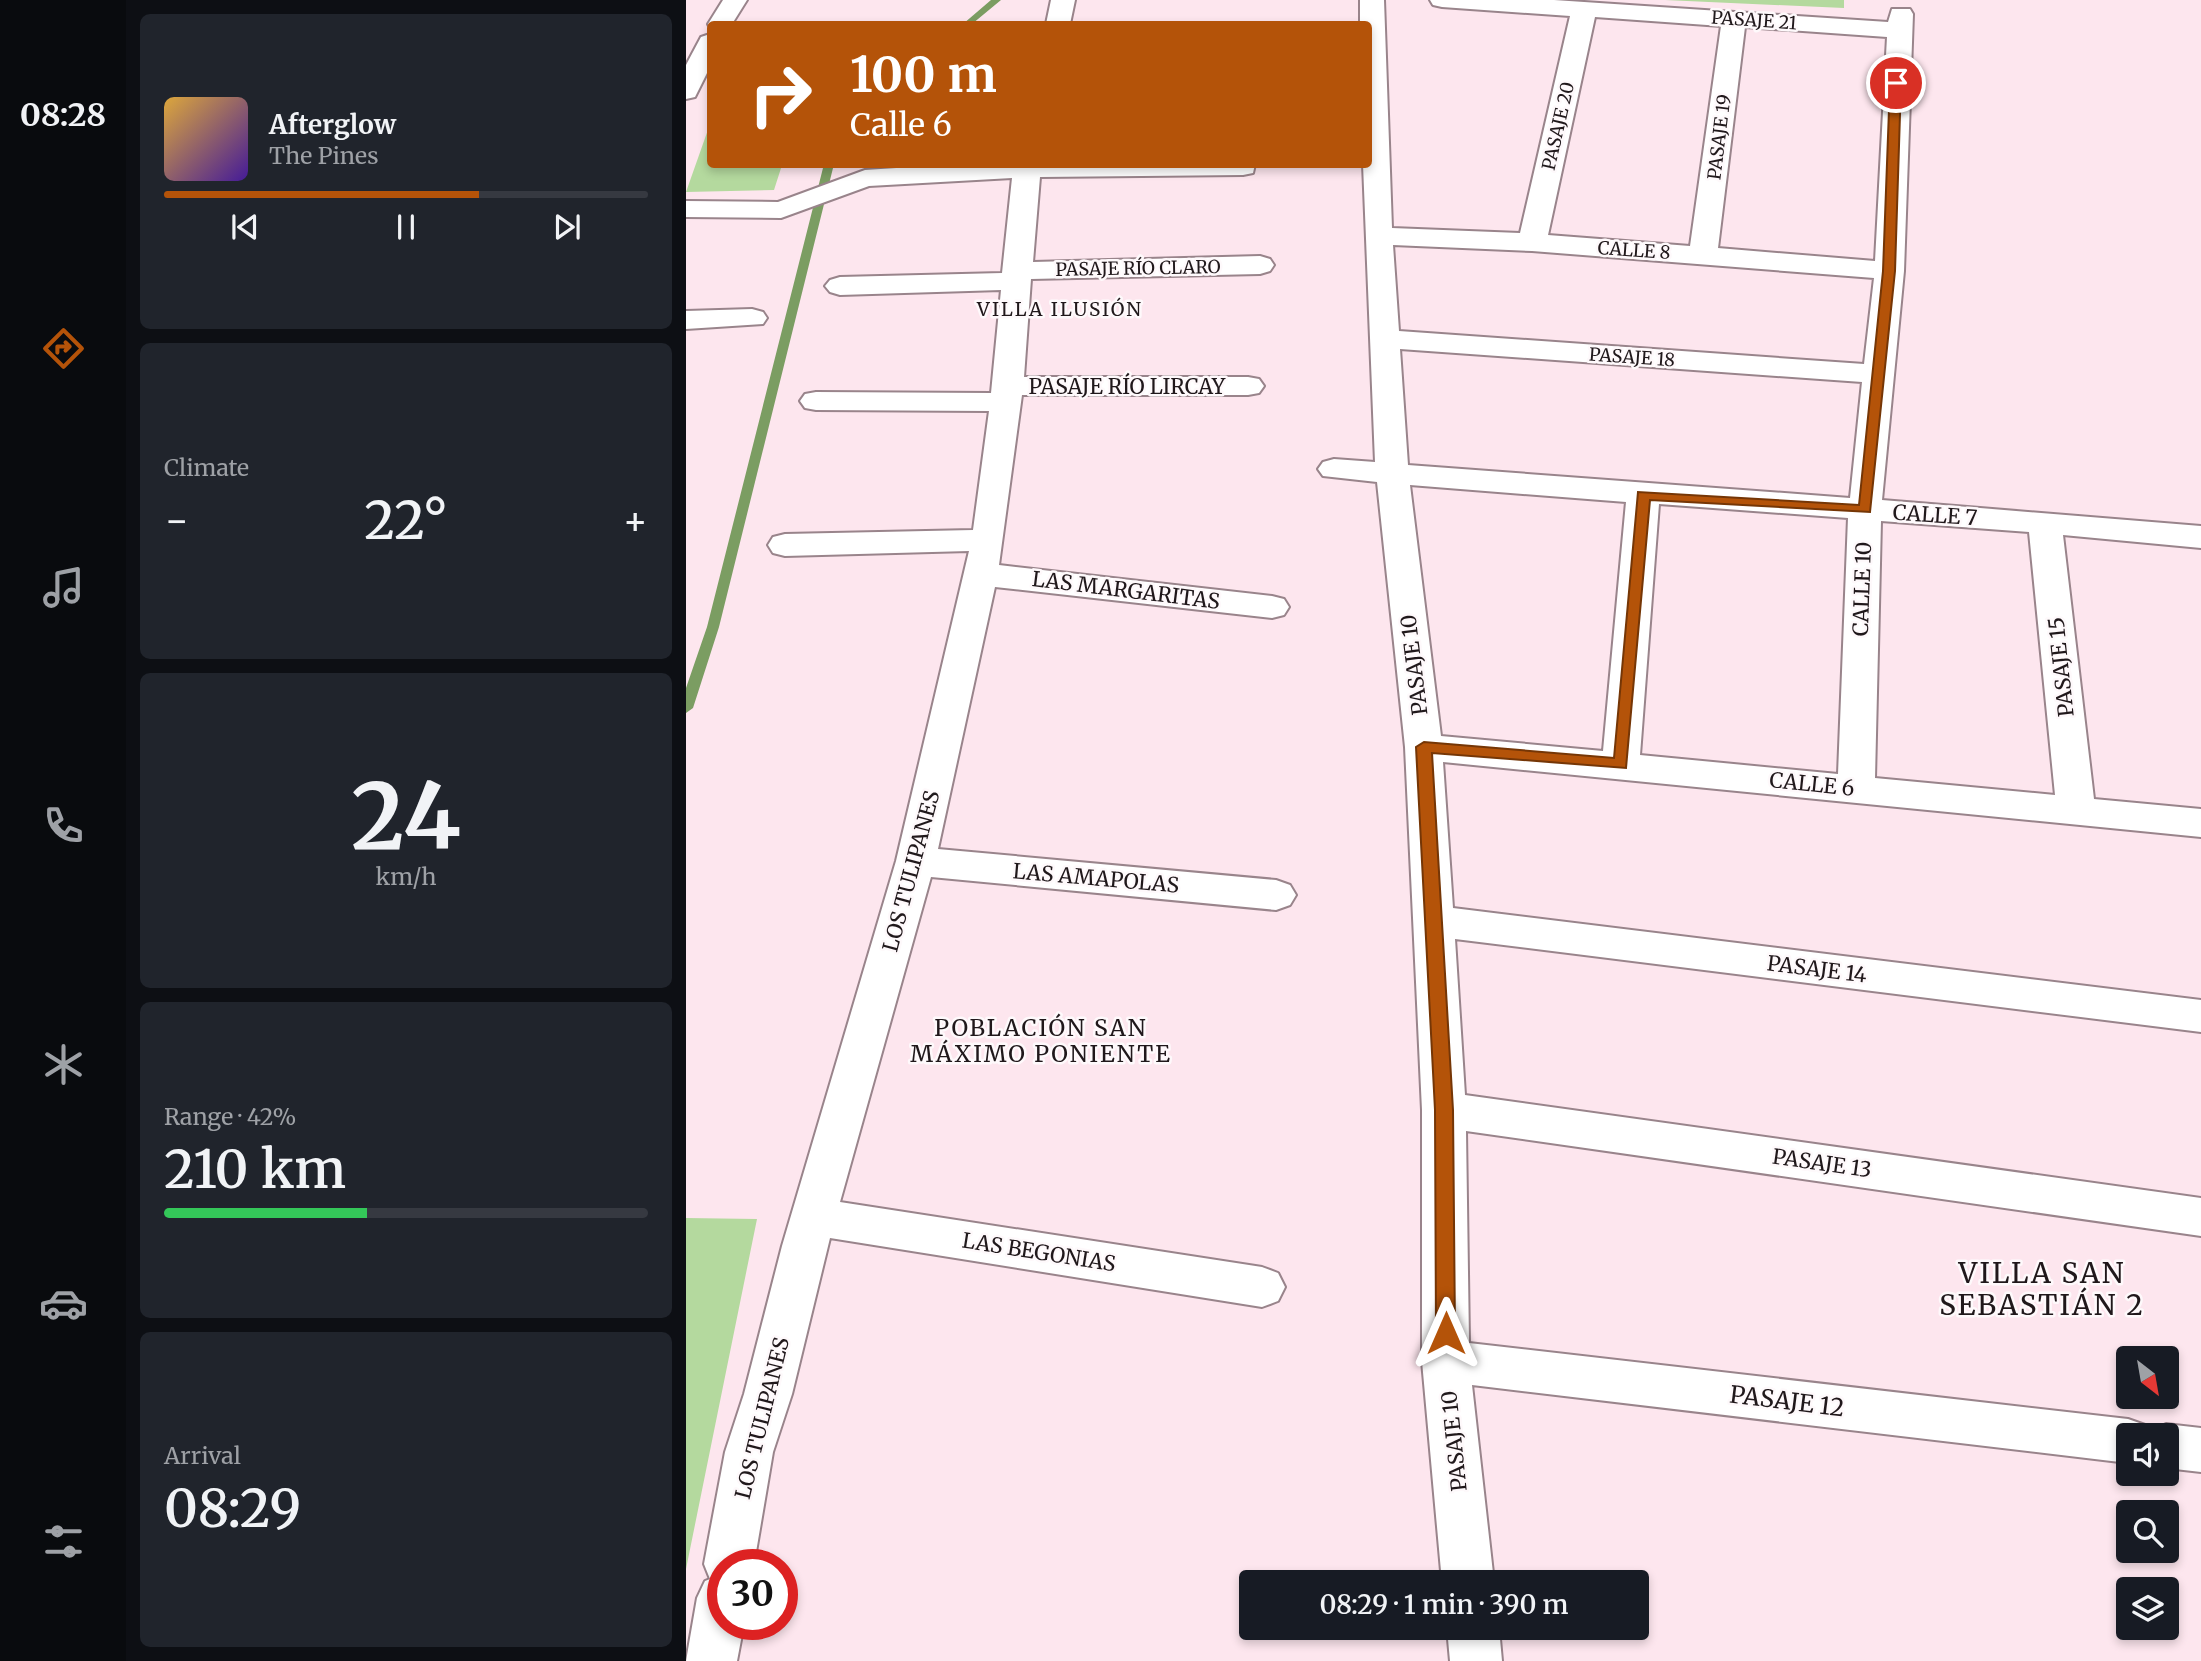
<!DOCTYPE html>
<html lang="en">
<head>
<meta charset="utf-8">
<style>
	:root { --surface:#171b24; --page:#20242c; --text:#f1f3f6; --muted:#9ea1a6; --line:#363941; --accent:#b45309 }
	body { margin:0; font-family:Merriweather,serif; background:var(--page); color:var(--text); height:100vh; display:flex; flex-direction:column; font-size:26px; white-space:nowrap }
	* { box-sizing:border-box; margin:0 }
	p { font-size:23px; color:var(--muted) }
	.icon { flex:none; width:38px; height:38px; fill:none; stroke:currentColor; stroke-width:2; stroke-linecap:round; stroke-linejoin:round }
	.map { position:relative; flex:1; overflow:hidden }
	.panel { display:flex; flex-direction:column; gap:14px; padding:14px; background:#0d0f14; width:560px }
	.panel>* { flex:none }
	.guide { position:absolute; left:21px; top:21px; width:665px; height:147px; border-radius:7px; box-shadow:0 4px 10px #0003; background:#b45309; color:#fff; overflow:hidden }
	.needle { width:46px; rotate:149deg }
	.controls { position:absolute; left:1430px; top:1346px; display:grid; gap:14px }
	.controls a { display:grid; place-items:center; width:63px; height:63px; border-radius:7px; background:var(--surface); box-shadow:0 4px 10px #0003; font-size:35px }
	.speed { position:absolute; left:21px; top:1549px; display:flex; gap:14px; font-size:35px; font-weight:700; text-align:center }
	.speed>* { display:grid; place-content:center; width:91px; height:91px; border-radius:50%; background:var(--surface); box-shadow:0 4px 10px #0003; line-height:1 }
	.speed .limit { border:10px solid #d22; background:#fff; color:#111 }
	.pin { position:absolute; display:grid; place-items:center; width:60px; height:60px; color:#fff; margin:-30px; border:4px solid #fff; border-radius:50%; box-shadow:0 2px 7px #0007 }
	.me { position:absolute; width:77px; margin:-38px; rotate:0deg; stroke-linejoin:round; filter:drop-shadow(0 0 5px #0008) }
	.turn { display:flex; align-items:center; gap:24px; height:147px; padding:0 28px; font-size:32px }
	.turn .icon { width:91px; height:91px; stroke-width:2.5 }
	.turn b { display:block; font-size:49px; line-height:60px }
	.big { font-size:52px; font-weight:600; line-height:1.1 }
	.panel .tile { flex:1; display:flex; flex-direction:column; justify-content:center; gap:10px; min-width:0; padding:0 24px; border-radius:10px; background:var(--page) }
	.panel .dial { align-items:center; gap:0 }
	.dial b { font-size:91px; line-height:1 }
	.song { display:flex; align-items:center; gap:21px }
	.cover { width:84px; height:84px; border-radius:10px; background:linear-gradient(135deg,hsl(40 70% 55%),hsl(260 70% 35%)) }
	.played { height:7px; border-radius:4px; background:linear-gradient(90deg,var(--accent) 65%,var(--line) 65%) }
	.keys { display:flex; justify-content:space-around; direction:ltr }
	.heat { display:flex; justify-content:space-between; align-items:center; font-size:38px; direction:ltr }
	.charge { height:10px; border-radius:5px; background:linear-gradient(90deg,#34c759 42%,var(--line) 0) }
	.trip { position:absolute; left:553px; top:1570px; width:410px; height:70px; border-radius:7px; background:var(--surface); box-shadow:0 4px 10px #0003; font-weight:600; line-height:70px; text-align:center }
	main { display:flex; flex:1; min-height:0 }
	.tabs { display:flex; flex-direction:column; width:126px; justify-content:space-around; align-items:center; background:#090b0e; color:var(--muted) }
	.tabs .icon { width:49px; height:49px }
	.tabs .on { color:var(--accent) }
	.tabs b { font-size:32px; color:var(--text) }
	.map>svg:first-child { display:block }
	.green { fill:#b4d99e }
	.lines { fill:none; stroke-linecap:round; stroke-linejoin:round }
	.stream { fill:#7b9d62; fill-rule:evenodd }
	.minor-casing { stroke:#99848b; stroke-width:4 }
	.minor { fill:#fff; fill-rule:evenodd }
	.route { fill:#b45309; stroke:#753606; stroke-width:2 }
	.labels { text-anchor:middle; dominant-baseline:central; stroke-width:5; stroke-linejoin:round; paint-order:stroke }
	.far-street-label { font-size:18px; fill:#20181b; stroke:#fef9fb }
	.far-neighbourhood-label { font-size:19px; letter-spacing:2px; fill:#20181b; stroke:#fef9fb }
	.street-label { font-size:21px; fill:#20181b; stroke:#fef9fb }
	.neighbourhood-label { font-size:23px; letter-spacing:2px; fill:#20181b; stroke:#fef9fb }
	.near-street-label { font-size:24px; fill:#20181b; stroke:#fef9fb }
	.near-neighbourhood-label { font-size:28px; letter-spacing:2px; fill:#20181b; stroke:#fef9fb }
</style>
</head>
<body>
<main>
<nav class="tabs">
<b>08:28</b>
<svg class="icon on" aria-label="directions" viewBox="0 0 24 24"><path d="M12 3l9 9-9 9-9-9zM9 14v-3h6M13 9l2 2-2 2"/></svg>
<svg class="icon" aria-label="music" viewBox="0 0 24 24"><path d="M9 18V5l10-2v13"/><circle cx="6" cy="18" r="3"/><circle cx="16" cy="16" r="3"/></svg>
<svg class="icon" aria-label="phone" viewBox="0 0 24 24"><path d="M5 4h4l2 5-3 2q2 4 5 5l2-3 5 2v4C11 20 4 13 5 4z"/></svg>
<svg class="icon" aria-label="climate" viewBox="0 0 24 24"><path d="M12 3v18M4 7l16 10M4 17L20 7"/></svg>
<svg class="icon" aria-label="car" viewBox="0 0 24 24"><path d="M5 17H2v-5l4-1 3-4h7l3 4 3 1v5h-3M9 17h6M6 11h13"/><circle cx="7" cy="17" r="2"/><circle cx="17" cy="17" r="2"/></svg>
<svg class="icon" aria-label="filters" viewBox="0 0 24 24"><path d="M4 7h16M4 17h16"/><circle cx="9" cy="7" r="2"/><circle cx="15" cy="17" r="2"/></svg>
</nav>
<section class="panel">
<div class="tile">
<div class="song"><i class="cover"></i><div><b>Afterglow</b><p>The Pines</p></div></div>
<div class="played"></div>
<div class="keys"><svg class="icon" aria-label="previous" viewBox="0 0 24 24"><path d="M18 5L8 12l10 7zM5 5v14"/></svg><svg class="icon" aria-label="pause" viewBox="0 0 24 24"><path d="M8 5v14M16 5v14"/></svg><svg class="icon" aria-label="next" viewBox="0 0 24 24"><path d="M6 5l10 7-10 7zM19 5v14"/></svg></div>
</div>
<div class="tile"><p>Climate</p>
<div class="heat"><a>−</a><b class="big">22°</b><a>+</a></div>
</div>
<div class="tile dial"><b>24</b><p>km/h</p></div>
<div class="tile"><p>Range · 42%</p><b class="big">210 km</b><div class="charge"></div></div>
<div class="tile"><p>Arrival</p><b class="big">08:29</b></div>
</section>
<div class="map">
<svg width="1515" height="1661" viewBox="0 0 1515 1661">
	<rect width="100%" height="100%" fill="#fde6ee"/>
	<path class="green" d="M979,0h179v8z
		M24,124v40l72,1 -8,25 -88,2z
		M0,1218l71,1 -71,350z"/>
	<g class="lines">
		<path class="stream" d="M305,0h10l-29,24h-9z
			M138,164h10l-115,463 -26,81 -7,5v-25l21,-61z"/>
		<defs>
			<path id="minor" d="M37,0h24l-15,24h-22v4l-2,-4z
				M365,0h24l-5,24h-24z
				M674,0h24l8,228 128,5 50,-217 -128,-9 -9,-2 -3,-5h124l334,22 4,-13h18l3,5 -9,257 -22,229 319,26v22l-138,-13 31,264 107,10v28l-758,-75 10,146 748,92v32l-746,-93 10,156 736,103v38l-735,-105 3,212 659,76 17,6 3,7 18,-8 35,4v44l-35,-4v-33h-38v28l-656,-78 22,197h-52l-20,-221v-251l-17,-363 -28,-265 -54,-6 -5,-7 5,-7 11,-3 41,3 -12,-298h5v-140h-8zM909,17l126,9 -31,220 -142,-11zM1059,27l142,10 -12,224 -157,-13zM707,245l139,6 342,27 -10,86 -465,-33zM714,349l462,33 -12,116 -442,-33zM724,485l216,17 -23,249 -162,-15zM973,504l189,14 -10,256 -198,-19zM1195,521l148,11 26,263 -180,-17z
				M24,34v33l-15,30 -9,2v-34l15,-28z
				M273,164h296l-2,9 -10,2 -203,2 -7,85 227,-6 10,3 4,6 -4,6 -10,3 -229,5 -7,98h224l11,2 5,7 -5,7 -11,2h-226l-23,170 273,31 12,3 5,8 -5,8 -12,3 -277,-31 -57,262 338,31 14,5 6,10 -6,10 -14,5 -345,-33 -91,325 422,65 16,6 7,14 -7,14 -16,6 -432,-69 -38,156 -19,58 -19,112h-31v60h21l-7,37h-51l11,-63 8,-17 5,-2 -6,-15 21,-112 19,-58 38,-148 114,-385 73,-310 -184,5 -12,-3 -5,-8 5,-8 12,-3 188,-4 16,-119 -173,-1 -11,-2 -5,-7 5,-7 11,-2 175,1 10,-103 -161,5 -10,-3 -5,-6 5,-6 10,-3 162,-4 10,-95 -143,8 -88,32 -95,-1v-16l92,1 87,-32z
				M66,309l11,3 4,6 -4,6 -77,5v-18z
				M761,1628h52l3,33h-52z"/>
		</defs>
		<use href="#minor" class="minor-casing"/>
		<use href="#minor" class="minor"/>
	</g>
	<path class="route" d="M1210,80l5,3 -6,188 -25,241 -220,-12 -24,268 -194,-15 21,357 2,223 -2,6 -7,3 -7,-3 -3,-6 -1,-223 -19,-363 8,-5 190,16 24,-266 221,13 24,-234 7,-188z"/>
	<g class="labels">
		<g class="far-street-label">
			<text transform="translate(1068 20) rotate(4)">PASAJE 21</text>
			<text transform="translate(872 126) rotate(-77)">PASAJE 20</text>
			<text transform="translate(1033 137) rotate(-83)">PASAJE 19</text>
			<text transform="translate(948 250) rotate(4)">CALLE 8</text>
			<text transform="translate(452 268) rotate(-1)">PASAJE RÍO CLARO</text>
			<text transform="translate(946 357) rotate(4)">PASAJE 18</text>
		</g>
		<g class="far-neighbourhood-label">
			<text x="374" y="309">VILLA ILUSIÓN</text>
		</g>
		<g class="street-label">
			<text x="441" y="386">PASAJE RÍO LIRCAY</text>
			<text transform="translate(1249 515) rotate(4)">CALLE 7</text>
			<text transform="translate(1176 589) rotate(-88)">CALLE 10</text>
			<text transform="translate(440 590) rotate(7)">LAS MARGARITAS</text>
			<text transform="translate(728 665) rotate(-97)">PASAJE 10</text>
			<text transform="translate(1375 667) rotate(-96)">PASAJE 15</text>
			<text transform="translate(1126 784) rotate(6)">CALLE 6</text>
			<text transform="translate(225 871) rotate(-75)">LOS TULIPANES</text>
			<text transform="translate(410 878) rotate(5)">LAS AMAPOLAS</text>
			<text transform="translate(1131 969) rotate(7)">PASAJE 14</text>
			<text transform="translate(1136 1163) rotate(8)">PASAJE 13</text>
			<text transform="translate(353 1252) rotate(9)">LAS BEGONIAS</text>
			<text transform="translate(76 1418) rotate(-76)">LOS TULIPANES</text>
			<text transform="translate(768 1441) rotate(-96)">PASAJE 10</text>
		</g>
		<g class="neighbourhood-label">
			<text x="355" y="1027">POBLACIÓN SAN<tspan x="355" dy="26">MÁXIMO PONIENTE</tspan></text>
		</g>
		<g class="near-street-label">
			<text transform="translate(1101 1401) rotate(7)">PASAJE 12</text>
		</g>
		<g class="near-neighbourhood-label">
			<text x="1356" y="1273">VILLA SAN<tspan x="1356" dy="32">SEBASTIÁN 2</tspan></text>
		</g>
	</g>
</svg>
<div class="controls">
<a><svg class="needle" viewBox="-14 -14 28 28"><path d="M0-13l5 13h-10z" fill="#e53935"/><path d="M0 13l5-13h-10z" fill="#9ea1a6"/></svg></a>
<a><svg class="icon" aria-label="sound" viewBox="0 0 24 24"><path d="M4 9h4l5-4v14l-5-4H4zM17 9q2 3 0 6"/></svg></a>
<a><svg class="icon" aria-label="search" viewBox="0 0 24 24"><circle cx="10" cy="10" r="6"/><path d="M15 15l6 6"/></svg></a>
<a><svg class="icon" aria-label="layers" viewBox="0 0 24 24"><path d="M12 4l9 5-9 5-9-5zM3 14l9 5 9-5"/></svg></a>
</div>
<div class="speed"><div class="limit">30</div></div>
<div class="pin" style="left:1210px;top:83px;background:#d93025"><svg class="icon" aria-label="arrive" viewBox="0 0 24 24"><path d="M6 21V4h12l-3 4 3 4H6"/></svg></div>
<svg class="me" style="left:760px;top:1333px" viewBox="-20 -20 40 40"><path d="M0-17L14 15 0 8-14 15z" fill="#b45309" stroke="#fff" stroke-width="4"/></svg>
<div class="trip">08:29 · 1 min · 390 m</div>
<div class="guide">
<div class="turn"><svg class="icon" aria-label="right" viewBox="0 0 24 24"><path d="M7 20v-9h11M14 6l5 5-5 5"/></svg><div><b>100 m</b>Calle 6</div></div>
</div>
</div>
</main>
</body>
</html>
